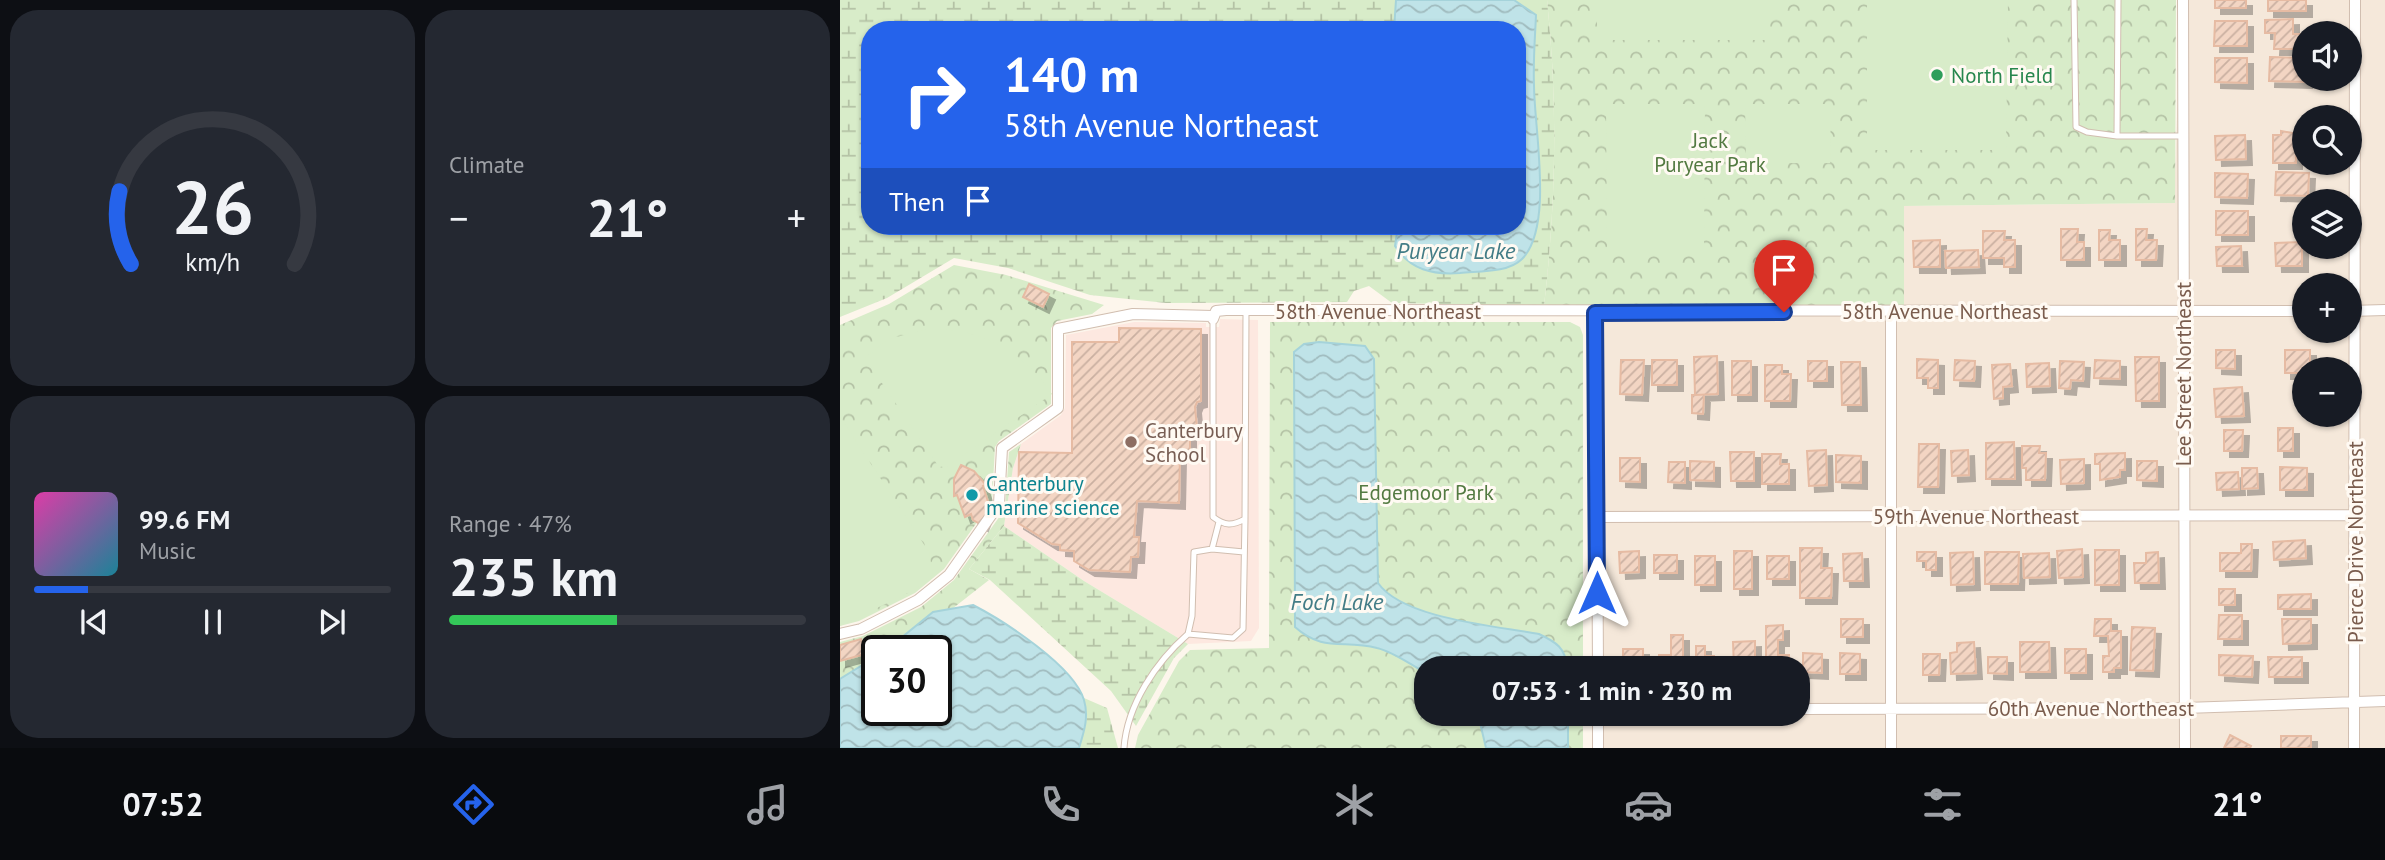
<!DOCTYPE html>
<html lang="en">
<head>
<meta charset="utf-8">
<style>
	:root { --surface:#171b24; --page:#242831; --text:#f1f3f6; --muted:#9ea1a6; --line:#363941; --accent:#2563eb }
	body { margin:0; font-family:"PT Sans",sans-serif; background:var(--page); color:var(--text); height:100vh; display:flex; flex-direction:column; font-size:26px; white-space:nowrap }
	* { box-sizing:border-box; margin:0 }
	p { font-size:23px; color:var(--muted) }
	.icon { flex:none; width:38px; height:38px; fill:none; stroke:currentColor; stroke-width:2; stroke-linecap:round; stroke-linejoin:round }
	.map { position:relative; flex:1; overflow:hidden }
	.panel { display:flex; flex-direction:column; gap:10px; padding:10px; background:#0d0f14; width:840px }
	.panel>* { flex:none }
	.hud { position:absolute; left:21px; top:21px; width:665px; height:214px; border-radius:28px; box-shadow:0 2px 5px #0004; background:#2563eb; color:#fff; overflow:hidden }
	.buttons { position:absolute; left:1452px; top:21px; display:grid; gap:14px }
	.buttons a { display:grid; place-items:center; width:70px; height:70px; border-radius:50%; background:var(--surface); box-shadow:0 2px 5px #0004; font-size:35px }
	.speed { position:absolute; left:21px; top:635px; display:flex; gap:14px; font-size:35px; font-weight:700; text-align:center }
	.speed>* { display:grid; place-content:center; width:91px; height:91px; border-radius:50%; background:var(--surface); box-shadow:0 2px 5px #0004; line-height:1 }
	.speed .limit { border:4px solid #111; border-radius:10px; background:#fff; color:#111 }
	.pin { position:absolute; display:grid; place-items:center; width:60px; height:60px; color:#fff; margin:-72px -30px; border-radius:50% 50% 50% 0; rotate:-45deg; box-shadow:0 0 7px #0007 }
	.pin .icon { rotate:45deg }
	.me { position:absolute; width:77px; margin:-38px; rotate:0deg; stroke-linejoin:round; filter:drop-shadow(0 0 5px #0008) }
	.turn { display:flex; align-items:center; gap:24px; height:147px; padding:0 28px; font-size:32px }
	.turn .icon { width:91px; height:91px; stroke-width:2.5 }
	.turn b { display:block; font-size:49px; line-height:60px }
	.then { display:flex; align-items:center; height:66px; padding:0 28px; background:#0003; gap:14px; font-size:26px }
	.big { font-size:52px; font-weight:800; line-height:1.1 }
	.panel .card { flex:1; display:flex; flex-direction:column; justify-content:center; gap:10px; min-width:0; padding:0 24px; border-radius:28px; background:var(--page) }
	.panel .dial { align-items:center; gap:0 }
	.dial svg { height:182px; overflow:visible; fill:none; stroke:var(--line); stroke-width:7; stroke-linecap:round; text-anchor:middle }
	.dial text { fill:var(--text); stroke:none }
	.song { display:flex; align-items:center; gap:21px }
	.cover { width:84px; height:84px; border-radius:10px; background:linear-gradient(135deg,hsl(320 70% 55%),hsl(190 70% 35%)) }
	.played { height:7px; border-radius:4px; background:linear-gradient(90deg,var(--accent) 15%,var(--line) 15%) }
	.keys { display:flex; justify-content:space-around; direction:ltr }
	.heat { display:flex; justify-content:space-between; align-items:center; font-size:38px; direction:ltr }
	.charge { height:10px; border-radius:5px; background:linear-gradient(90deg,#34c759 47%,var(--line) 0) }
	.panel .tiles { flex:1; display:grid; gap:10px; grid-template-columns:repeat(2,1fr) }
	.trip { position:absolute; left:574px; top:656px; width:396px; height:70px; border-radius:28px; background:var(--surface); box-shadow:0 2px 5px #0004; font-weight:800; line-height:70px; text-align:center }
	.menu { display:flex; height:112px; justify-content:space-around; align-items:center; background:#090b0e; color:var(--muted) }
	.menu .icon { width:49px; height:49px }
	.menu .on { color:var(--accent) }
	.menu b { font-size:32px; color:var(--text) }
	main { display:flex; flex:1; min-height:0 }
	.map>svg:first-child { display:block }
	.residential { fill:#f5e8da; fill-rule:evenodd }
	.commercial { fill:#fde8e0 }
	.forest { fill:url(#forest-crowns) }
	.wetland { fill:url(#wetland-marsh); fill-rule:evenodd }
	.pitch { fill:#d8ecc9 }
	.water { fill:url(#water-waves); stroke:#a5d3da; stroke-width:2 }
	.building { fill:url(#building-hatch); stroke:#e6bba3; stroke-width:2; filter:url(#shadow) }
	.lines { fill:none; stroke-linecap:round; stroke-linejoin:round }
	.lane-casing { stroke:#d1beb0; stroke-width:7 }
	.street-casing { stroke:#d1beb0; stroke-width:12 }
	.lane { stroke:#fff; stroke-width:5 }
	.street { stroke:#fff; stroke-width:10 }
	.route-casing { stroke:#184099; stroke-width:18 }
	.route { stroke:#2563eb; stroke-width:12 }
	.leisure-dot { fill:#2e9e5b; stroke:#fffaf3; stroke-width:2.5 }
	.education-dot { fill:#8d6e63; stroke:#fffaf3; stroke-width:2.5 }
	.culture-dot { fill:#0f9aa8; stroke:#fffaf3; stroke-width:2.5 }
	.labels { text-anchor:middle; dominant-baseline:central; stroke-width:6; stroke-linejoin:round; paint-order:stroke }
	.leisure-label { font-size:21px; fill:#27864d; stroke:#fffaf3; text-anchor:start }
	.park-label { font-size:21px; fill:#537a41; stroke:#fffaf3 }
	.street-label { font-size:21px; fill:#7a5c4d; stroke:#fffaf3 }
	.education-label { font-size:21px; fill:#785e54; stroke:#fffaf3; text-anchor:start }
	.culture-label { font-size:21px; fill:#0d838f; stroke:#fffaf3; text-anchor:start }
	.water-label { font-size:23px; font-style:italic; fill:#437c86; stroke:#fffaf3 }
</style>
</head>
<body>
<main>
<section class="panel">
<div class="tiles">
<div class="card dial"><svg viewBox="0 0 100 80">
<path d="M14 69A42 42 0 1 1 86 69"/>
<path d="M14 69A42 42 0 0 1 9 37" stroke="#2563eb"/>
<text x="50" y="56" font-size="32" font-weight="700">26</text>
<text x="50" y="72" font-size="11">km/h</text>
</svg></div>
<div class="card"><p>Climate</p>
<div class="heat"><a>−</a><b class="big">21°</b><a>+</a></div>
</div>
<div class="card">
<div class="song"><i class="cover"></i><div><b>99.6 FM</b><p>Music</p></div></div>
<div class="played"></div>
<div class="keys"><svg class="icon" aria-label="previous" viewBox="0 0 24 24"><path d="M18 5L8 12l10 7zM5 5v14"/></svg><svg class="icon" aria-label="pause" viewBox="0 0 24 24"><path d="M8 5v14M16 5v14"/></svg><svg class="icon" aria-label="next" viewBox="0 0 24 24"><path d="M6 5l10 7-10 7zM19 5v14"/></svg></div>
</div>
<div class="card"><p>Range · 47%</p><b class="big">235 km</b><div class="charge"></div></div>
</div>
</section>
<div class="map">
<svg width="1545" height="748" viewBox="0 0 1545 748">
	<defs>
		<pattern id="forest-crowns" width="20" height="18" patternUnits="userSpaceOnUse" patternTransform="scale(1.75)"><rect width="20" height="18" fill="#d8ecc9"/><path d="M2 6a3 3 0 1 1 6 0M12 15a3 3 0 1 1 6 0" fill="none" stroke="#b4c2a5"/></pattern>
		<pattern id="wetland-marsh" width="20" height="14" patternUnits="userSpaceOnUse" patternTransform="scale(1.75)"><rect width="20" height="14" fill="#d8ecc9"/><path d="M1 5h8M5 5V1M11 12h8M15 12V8" fill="none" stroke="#b4c2a5"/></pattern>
		<pattern id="water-waves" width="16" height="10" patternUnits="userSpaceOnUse" patternTransform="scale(1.75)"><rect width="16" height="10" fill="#bfe3e8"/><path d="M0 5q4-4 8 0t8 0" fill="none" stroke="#a0bbbe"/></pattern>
		<pattern id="building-hatch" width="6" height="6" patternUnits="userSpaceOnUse" patternTransform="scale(1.75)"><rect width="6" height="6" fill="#f3d5c3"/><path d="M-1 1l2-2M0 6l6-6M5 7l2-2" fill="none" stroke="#cab0a1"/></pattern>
		<filter id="shadow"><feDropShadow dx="6" dy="6" stdDeviation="0" flood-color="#0004"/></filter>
	</defs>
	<rect width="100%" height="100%" fill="#fdf6ec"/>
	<path class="residential" d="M1341,0h204v748h-787v-34h199v-46h-199l-2,-355 295,-1 13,-7v-99l270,-3zM1465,33h45v46h-45zM1465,117h45v46h-45zM1465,201h45v46h-45zM1465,285h45v46h-45zM1465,369h45v46h-45z"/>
	<path class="commercial" d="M380,319l38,1 1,308 -8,13 -63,3 -104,-63 -80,-55 9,-58 8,-24 40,-29 4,-7 1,-73 68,-13 72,1v4h13z"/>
	<path class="forest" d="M707,0h629l-1,203 -271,3v99l-360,1c12,-101 14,-204 3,-306z
		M114,265l52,10 98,30 -12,9 -35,7 -6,7v76l-52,37 -4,6 -3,54 -48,68 -29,24 -56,28 -19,5v-301l49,-21z
		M430,322h300l10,5 3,8v333h-157v46h157v34h-448l3,-13 41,-74 11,-11 79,-2z
		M181,444l-8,24 -9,58 -35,43 20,11 -37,29 -19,3 -47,38 -9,1v5l-37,23v-37l23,-6 58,-29 33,-27 51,-71 4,-57z"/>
	<path class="wetland" d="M0,0h707c11,102 9,205 -3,306l-152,-3 -23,-17 -15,5 -7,11 -181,1 -76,-8 -82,-27 -54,-10 -67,40 -47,19zM30,30h647v196h-647z
		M164,526l80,55 104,63 -14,14 -38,68 -25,-35 -121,-111 -21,-11z
		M244,698l23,10 11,40h-39l7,-24z"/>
	<path class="pitch" d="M757,0h169v40h-169z
		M1027,0h141l-2,150h-139z
		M766,104h99l-1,145h-97z
		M905,104h86l-1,59h-84z
		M89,329c52,-1 94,22 123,65l-104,72 -9,1 -74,-109 23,-19z
		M0,417l89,135 4,22 -17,15 -76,37z"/>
	<path class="water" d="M556,0h118l22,15c-1,23 -3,47 -2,70 0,43 20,142 -12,174 -14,14 -43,12 -62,14 -27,2 -50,-3 -65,-27l3,-20h119v-196h-123z
		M479,342l46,4 9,13 4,224c25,36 119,43 161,51 17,8 27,14 28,34h-141v5c-15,-8 -32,-21 -49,-25 -33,-9 -53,5 -82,-21l-1,-275 10,-8z
		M133,605c31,16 101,61 111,95 5,17 0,32 -5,48h-239v-69l37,-23v54h59v-59h-51l48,-39z
		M638,714h90v34h-82z"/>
	<path class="building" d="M1375,0h31v8h-31z
		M1428,0h38v11h-38z
		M1453,19v15h12v15h-31l1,-16h-10v-13z
		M1375,21h32v25h-33z
		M1430,57l35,1 1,24 -37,-1z
		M1375,58h32v25l-32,-1z
		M1441,131l24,4v17h-9v11h-23v-28h8z
		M1405,135l1,24 -30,1 -1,-24z
		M1436,172l33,1 -1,23 -33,-1z
		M1375,173l33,1 -1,24 -32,-1z
		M1376,211h32v24h-32z
		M1221,229h17l-1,13h7v18h-23z
		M1296,229h11l-1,11h11l-1,20h-20z
		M1259,230h11l-1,10h11v20h-21z
		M1143,231h22l-1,9h11v27h-11v-9h-21z
		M1100,240v27h-26l-1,-26z
		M1462,242v24h-26l-1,-23z
		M1401,246l1,20h-25l-1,-19z
		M1138,250l1,17 -33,1 -1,-17z
		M189,284l20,10 -6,13 -20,-10z
		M279,328l82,1v72l-4,1 -2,5 2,21 -7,4v23h-10l-1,48 -42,-2 -3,36h5l-1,20h-7l-1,15 -41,-2 -15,-9v-10l-14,-1v-5l-8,-1 -34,-21 1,-71 53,1v-111h47z
		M1376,350h19v19l-19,-1z
		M1445,350h25v19h-5v4h-20z
		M877,356l1,38 -23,1 -1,-38z
		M1295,357h24v44h-23z
		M1077,359l21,1v28h-10v-10h-11z
		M781,360h23l-2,35 -22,-1z
		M812,360h25v25h-25z
		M1115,360l20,1 -1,20 -20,-1z
		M1255,360l25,1v18l-26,-1z
		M892,361h19v34h-19z
		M968,361h19v20h-19z
		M1220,361l24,1 -1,19 -12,-1 -1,9 -11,-1z
		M1001,362h19l1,43h-19z
		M1209,363l1,23 -23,1 -1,-23z
		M1170,364l2,22 -9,1v11l-9,1 -2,-34z
		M925,365h17v9h9l-1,27h-25z
		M1402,387l2,29 -28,1 -2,-28z
		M852,395h12l-1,19 -11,-1z
		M1438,428h15v23h-15z
		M1384,430h19l-1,21h-18z
		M1174,442l1,37h-29v-36z
		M1079,444h20l-1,43h-20z
		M1182,446h18l-1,7h7l-1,27h-19v-12h-4z
		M986,450l1,35 -18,1 -2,-35z
		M1128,450l1,25 -17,1 -1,-25z
		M890,452h24v29h-23z
		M1285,453v17h-5v7l-20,3v-16h-5v-10z
		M922,454h19l-1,10h9v20h-27z
		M996,455l25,1v27l-25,-1z
		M780,458h20v24l-20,-1z
		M1244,459v24l-23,1 -1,-24z
		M850,461l24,1v19l-24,-1z
		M1297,461h20v20l-20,-1z
		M829,462h16v21l-17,-1z
		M121,465l13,6 12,14 -3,1 7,22 -5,1 1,6 -4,10 -9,-5 -2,-6 -6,3 -8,-22 -3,1v-17z
		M1440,467l27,1v22h-27z
		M1402,468h15l1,20 -16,1z
		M1398,472l1,17 -22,1 -1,-17z
		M1465,540l1,18 -32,2 -1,-18z
		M1401,544h11l-1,27h-31v-18h21z
		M960,548h22l-1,20h11l-1,30h-31z
		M1242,549l1,28 -24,1 -2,-27z
		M1255,550h24v35h-24z
		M799,551v21l-19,1 -1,-21z
		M894,551h18v38h-18z
		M1077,552h19v18h-10v-9h-9z
		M1133,552l1,32 -23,1 -1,-32z
		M1145,552h34l-1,32h-33z
		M1318,552l1,31h-24l-1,-20h12v-10z
		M1022,553l1,28h-19l-1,-27z
		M1209,553l1,24 -26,1 -1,-24z
		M814,555h23v18h-23z
		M855,556h20v29h-20z
		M927,556h22v23h-22z
		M1379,589h16v16h-16z
		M1471,594v15h-33v-14z
		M1379,615h23v24h-24z
		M1001,619h22v18h-22z
		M1255,619h16v12h10v37h-7v4h-11v-16h6l-1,-20h-14z
		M1442,619h29v24l-28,1z
		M943,625v15h-5v15h11v13h-23v-42z
		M1292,627l23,1 -2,43 -23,-1z
		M831,635h12v33h-24v-13h12z
		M21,639l4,15 -25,7v-16z
		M915,641v27h-21l-1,-26z
		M1134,642l2,31 -25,1 -1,-21 7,-1v-9z
		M1180,642h29l1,30h-30z
		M856,646h9v10h9v12h-18z
		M783,649h20v19h-20z
		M1225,649h21v24h-21z
		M963,653l19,1v19l-19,-1z
		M1000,653l20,1v20h-20z
		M1083,654h17l-1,21h-16z
		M1379,655l34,1 -1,21 -33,-2z
		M1148,657h19v17l-19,-1z
		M1428,657h34v20h-33z
		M1390,735l21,11 -1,2h-26z
		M1441,736h30v12h-30z"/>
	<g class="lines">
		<defs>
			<path id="lane" d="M1234,0l2,127 11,5 30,4
				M1278,0l-1,136h66
				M373,319v198c12,9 19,9 32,2l1,-207
				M379,522l-7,27 -18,3 -2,64 -4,18 45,4 10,-9 2,-110
				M372,549l32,3
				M284,748c3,-43 32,-86 64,-114"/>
			<path id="street" d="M1343,0l2,748
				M1510,311l35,-1
				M1051,312v436
				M756,313l2,355
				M373,319l3,-8 10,-1 1079,1
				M757,517l758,-2
				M0,634l21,-5 57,-29 31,-25 50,-71 3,-56 56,-40v-79l75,-15 80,2
				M957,709l388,-1 200,-7
				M758,714v34
				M1514,748l1,-748"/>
		</defs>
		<use href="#lane" class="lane-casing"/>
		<use href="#street" class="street-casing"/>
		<use href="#lane" class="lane"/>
		<use href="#street" class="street"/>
	</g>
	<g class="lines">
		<defs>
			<path id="route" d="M757,593l-2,-280 189,-1"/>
		</defs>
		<use href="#route" class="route-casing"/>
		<use href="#route" class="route"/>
	</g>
	<circle class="leisure-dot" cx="1097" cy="75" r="7"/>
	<circle class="education-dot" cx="291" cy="442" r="7"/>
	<circle class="culture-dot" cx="132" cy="495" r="7"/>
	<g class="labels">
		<g class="leisure-label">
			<text x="1111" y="75">North Field</text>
		</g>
		<g class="park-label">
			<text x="870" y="140">Jack<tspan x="870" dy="24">Puryear Park</tspan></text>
			<text x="586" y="492">Edgemoor Park</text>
		</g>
		<g class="street-label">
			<text x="538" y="311">58th Avenue Northeast</text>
			<text x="1105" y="311">58th Avenue Northeast</text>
			<text transform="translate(1343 374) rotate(-90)">Lee Street Northeast</text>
			<text x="1136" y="516">59th Avenue Northeast</text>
			<text transform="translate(1515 542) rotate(-90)">Pierce Drive Northeast</text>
			<text x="1251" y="708">60th Avenue Northeast</text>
		</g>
		<g class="education-label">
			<text x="305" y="430">Canterbury<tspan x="305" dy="24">School</tspan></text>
		</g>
		<g class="culture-label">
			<text x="146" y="483">Canterbury<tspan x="146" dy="24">marine science</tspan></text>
		</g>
		<g class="water-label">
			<text x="616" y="250">Puryear Lake</text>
			<text x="497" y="601">Foch Lake</text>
		</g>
	</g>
</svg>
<div class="buttons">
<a><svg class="icon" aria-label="sound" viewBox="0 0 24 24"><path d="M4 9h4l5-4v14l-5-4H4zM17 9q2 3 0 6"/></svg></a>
<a><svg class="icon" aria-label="search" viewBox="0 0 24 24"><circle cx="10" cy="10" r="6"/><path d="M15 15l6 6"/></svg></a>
<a><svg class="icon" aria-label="layers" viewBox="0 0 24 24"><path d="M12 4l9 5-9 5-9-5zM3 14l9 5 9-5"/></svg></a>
<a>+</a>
<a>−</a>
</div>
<div class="speed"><div class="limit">30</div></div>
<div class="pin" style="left:944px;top:312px;background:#d93025"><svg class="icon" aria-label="arrive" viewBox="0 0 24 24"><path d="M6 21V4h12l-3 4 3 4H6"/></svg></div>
<svg class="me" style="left:757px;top:593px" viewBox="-20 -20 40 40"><path d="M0-17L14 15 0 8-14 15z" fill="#2563eb" stroke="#fff" stroke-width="4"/></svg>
<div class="trip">07:53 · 1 min · 230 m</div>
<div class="hud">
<div class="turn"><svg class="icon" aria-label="right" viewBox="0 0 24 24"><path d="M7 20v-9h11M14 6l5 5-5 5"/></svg><div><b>140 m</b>58th Avenue Northeast</div></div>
<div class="then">Then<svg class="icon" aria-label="arrive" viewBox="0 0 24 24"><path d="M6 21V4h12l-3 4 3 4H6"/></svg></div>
</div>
</div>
</main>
<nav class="menu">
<b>07:52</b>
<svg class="icon on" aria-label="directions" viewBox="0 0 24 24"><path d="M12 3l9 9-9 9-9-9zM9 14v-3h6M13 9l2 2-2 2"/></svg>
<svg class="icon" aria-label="music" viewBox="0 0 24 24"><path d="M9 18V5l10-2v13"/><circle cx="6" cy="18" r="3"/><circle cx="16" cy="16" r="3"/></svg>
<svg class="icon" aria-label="phone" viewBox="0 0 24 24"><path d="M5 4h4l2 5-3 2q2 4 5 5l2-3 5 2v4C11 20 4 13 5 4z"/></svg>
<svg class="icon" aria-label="climate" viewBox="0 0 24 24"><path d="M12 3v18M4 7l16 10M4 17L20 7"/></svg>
<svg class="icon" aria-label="car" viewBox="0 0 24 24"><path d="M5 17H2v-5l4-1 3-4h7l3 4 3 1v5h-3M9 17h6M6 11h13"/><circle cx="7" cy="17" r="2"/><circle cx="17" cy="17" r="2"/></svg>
<svg class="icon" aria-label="filters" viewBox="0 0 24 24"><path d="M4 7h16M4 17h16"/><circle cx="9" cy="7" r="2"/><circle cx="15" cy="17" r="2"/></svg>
<b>21°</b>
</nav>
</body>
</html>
